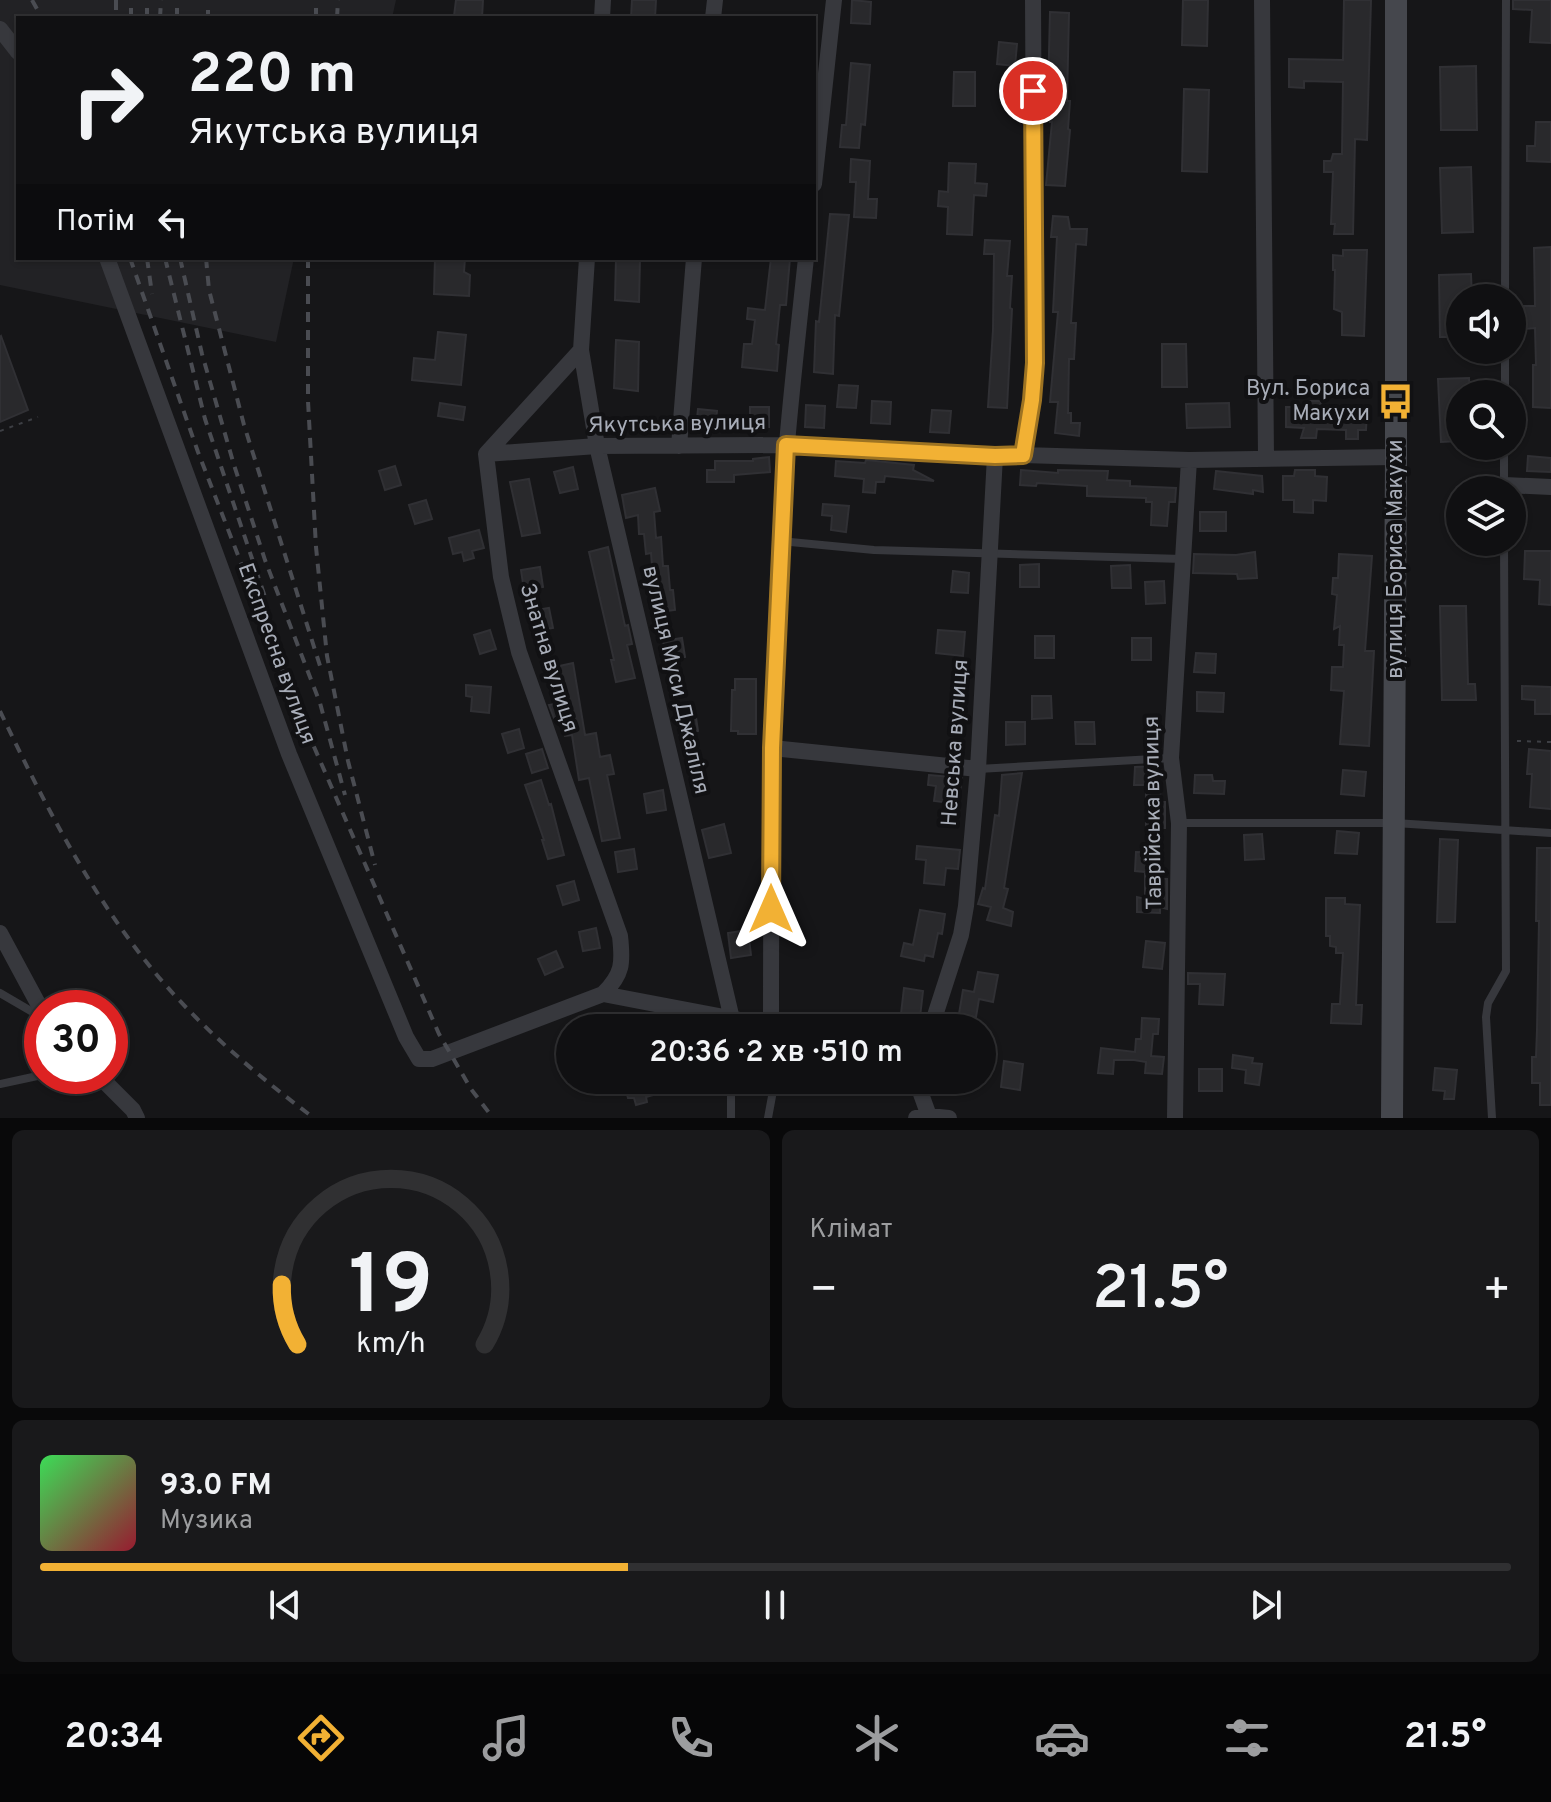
<!DOCTYPE html>
<html lang="uk">
<head>
<meta charset="utf-8">
<style>
	:root { --surface:#101012; --page:#19191b; --text:#f1f3f6; --muted:#9c9d9f; --line:#303032; --accent:#f2b134 }
	body { margin:0; font-family:Overpass,sans-serif; background:var(--page); color:var(--text); height:100vh; display:flex; flex-direction:column; font-size:30px; white-space:nowrap }
	* { box-sizing:border-box; margin:0 }
	p { font-size:26px; color:var(--muted) }
	.icon { flex:none; width:44px; height:44px; fill:none; stroke:currentColor; stroke-width:2; stroke-linecap:round; stroke-linejoin:round }
	.map { position:relative; height:1118px; overflow:hidden }
	.details { display:flex; flex-direction:column; gap:12px; padding:12px; background:#09090a; flex:1 }
	.details>* { flex:none }
	.banner { position:absolute; left:16px; top:16px; width:800px; height:244px; border-radius:0px; box-shadow:0 2px 6px #0004,0 0 0 2px var(--line); background:#101012; color:var(--text); overflow:hidden }
	.fabs { position:absolute; left:1446px; top:284px; display:grid; gap:16px }
	.fabs a { display:grid; place-items:center; width:80px; height:80px; border-radius:50%; background:var(--surface); box-shadow:0 2px 6px #0004,0 0 0 2px var(--line); font-size:40px }
	.speed { position:absolute; left:24px; top:990px; display:flex; gap:16px; font-size:40px; font-weight:700; text-align:center }
	.speed>* { display:grid; place-content:center; width:104px; height:104px; border-radius:50%; background:var(--surface); box-shadow:0 2px 6px #0004,0 0 0 2px var(--line); line-height:1 }
	.speed .limit { border:12px solid #d22; background:#fff; color:#111 }
	.pin { position:absolute; display:grid; place-items:center; width:68px; height:68px; color:#fff; margin:-34px; border:4px solid #fff; border-radius:50%; box-shadow:0 2px 8px #0007 }
	.me { position:absolute; width:88px; margin:-44px; rotate:0deg; stroke-linejoin:round; filter:drop-shadow(0 0 6px #0008) }
	.turn { display:flex; align-items:center; gap:28px; height:168px; padding:0 40px; font-size:36px }
	.turn .icon { width:104px; height:104px; stroke-width:2.5 }
	.turn b { display:block; font-size:56px; line-height:68px }
	.then { display:flex; align-items:center; height:76px; padding:0 40px; background:#0003; gap:16px; font-size:30px }
	.big { font-size:60px; font-weight:600; line-height:1.1 }
	.details .widget { flex:1; display:flex; flex-direction:column; justify-content:center; gap:12px; min-width:0; padding:0 28px; border-radius:12px; background:var(--page) }
	.details .dial { align-items:center; gap:0 }
	.dial svg { height:208px; overflow:visible; fill:none; stroke:var(--line); stroke-width:7; stroke-linecap:round; text-anchor:middle }
	.dial text { fill:var(--text); stroke:none }
	.song { display:flex; align-items:center; gap:24px }
	.cover { width:96px; height:96px; border-radius:12px; background:linear-gradient(135deg,hsl(130 70% 55%),hsl(350 70% 35%)) }
	.played { height:8px; border-radius:4px; background:linear-gradient(90deg,var(--accent) 40%,var(--line) 40%) }
	.keys { display:flex; justify-content:space-around; direction:ltr }
	.heat { display:flex; justify-content:space-between; align-items:center; font-size:44px; direction:ltr }
	.details .tiles { flex:1; display:grid; gap:12px; grid-template-columns:1fr 1fr }
	.widget:last-child { grid-column:span 2 }
	.trip { position:absolute; left:556px; top:1014px; width:440px; height:80px; border-radius:40px; background:var(--surface); box-shadow:0 2px 6px #0004,0 0 0 2px var(--line); font-weight:600; line-height:80px; text-align:center }
	.tabs { display:flex; height:128px; justify-content:space-around; align-items:center; background:#060607; color:var(--muted) }
	.tabs .icon { width:56px; height:56px }
	.tabs .on { color:var(--accent) }
	.tabs b { font-size:36px; color:var(--text) }
	.map>svg:first-child { display:block }
	.built { fill:#222225 }
	.building { fill:#29292c; stroke:#303034; stroke-width:2 }
	.lines { fill:none; stroke-linecap:round; stroke-linejoin:round }
	.path { stroke:#3d3f44; stroke-width:2; stroke-dasharray:4 6; stroke-linecap:butt }
	.lane { stroke:#37383d; stroke-width:8 }
	.street { stroke:#37383d; stroke-width:16 }
	.secondary { stroke:#45474d; stroke-width:22 }
	.rail { stroke:#4a4c52; stroke-width:4; stroke-dasharray:10 8; stroke-linecap:butt }
	.route-casing { stroke:#9d7322; stroke-width:20 }
	.route { stroke:#f2b134; stroke-width:14 }
	.labels { text-anchor:middle; dominant-baseline:central; stroke-width:8; stroke-linejoin:round; paint-order:stroke }
	.poi-label { font-size:22px; fill:#a8adb8; stroke:#111113; text-anchor:end }
	.street-label { font-size:22px; fill:#a8adb8; stroke:#111113 }
</style>
</head>
<body>
<div class="map">
<svg width="1551" height="1118" viewBox="0 0 1551 1118">
	<rect width="100%" height="100%" fill="#161618"/>
	<path class="built" d="M0,0h396l-4,18h-374v240h276l-18,84 -276,-57z"/>
	<path class="building" d="M456,0h27l-1,18 -28,-2z
		M632,0h24l-1,18h-24z
		M852,0l19,2 -1,22 -19,-1z
		M1183,0h25l-1,46 -25,-1z
		M1344,0h27l-4,140 -12,-1 -2,95h-19l1,-10h-4l2,-52h-9v-11h7l2,-7h9l1,-72 -39,-1v7l-15,-1v-28l54,1z
		M1513,0h38v43l-21,-1 2,-32 -19,-1z
		M1050,12l19,1 -2,88h3l-2,28 2,1 -5,56 -19,-1 6,-63h-2l2,-28 -4,-1z
		M999,42l18,2 -2,22 -18,-2z
		M851,63l19,2 -5,60 -4,-1 -2,24 -19,-1 2,-22h4z
		M1476,66l1,64h-36l-1,-63z
		M954,72h21v34h-22z
		M1184,89l25,1 -2,82 -25,-1z
		M1536,122h15v40l-24,-1v-15h8z
		M851,159l19,2 -2,38h9l-1,19 -22,-1 2,-35h-6z
		M949,163l27,1 -1,19 12,1 -1,12 -12,-1 -2,40 -25,-1 1,-27 -10,-1 1,-15 9,1z
		M1471,167l2,65 -31,1 -2,-65z
		M830,214l19,1 -10,101 -4,-1 -2,59 -19,-2 2,-51 3,1z
		M1053,216l15,1 2,12h17l-1,16 -10,-1 -5,79h5l-2,36h-5l-1,54h3v10h9l-1,13 -24,-3 3,-31h-8l8,-90h-5l4,-75h-6z
		M985,240l25,1 -3,35h5l-2,32 2,1 -5,99 -19,-1 5,-77 1,-76h-10z
		M1551,247v161l-18,-1v-42h3l-1,-37 -10,1 -1,-23h11l-1,-58z
		M1343,250h24l-3,86 -22,-1v-23l-8,-3 1,-39h-2v-15l10,1z
		M435,258h30l-1,14 6,3 -1,21 -35,-2z
		M616,258h24l-1,44 -24,-2z
		M771,258h19l-4,47h-6l-4,39 3,1 -2,26 -35,-4 2,-23h8l3,-24 -8,-1 1,-11 17,2z
		M1471,274l1,24h-12v39h-20l-1,-62z
		M438,332l28,3 -5,50 -49,-5 2,-22 21,2z
		M1,336l27,74 -28,12v-85z
		M616,340l23,2 -1,49 -24,-3z
		M1162,344h24l1,43h-25z
		M1469,378l1,16h-10v47l-19,1 -3,-63z
		M839,385l19,1 -2,22 -19,-1z
		M872,401l19,1 -1,22 -19,-1z
		M1308,401h13l-1,7 47,2 -1,20h-8v9h-12v-9l-29,-1 -1,9h-15l3,-10 -18,-1v-20h22z
		M440,403l25,4 -2,13 -25,-4z
		M1229,403l1,24 -43,1 -1,-24z
		M806,405l19,1 -1,22 -19,-1z
		M750,407h19v20h-19z
		M698,409l19,2 -2,20 -19,-2z
		M932,410l19,1 -2,22 -19,-1z
		M1528,456l23,2v14l-24,-1z
		M769,457l1,15 -36,3v7h-27v-12h8v-9h38v-2z
		M866,460l48,5 -1,5 21,11 -49,-5 -1,6h-8l-1,11 -12,-1 1,-13 -29,-3 1,-15 29,2z
		M395,466l6,19 -16,5 -6,-19z
		M573,467l5,22 -18,4 -6,-21z
		M1021,470l37,3v-3l50,1 -1,9 23,1v5l46,2 -1,14h-6l-2,24 -16,-1 1,-23h-6v-4l-59,-2v-10l-50,-3 -1,3 -16,-1z
		M1295,470h20v6l12,1 -1,24 -13,-1v13l-19,-1v-12h-11v-24h11z
		M1216,471l46,5 1,16 -10,-2v4l-39,-5z
		M529,479l11,54 -18,3 -12,-54z
		M655,488l5,23 -6,1 2,26 5,-1 2,29h5l2,24h3l2,20 -22,3 -3,-20 4,-1 -3,-39 -5,1 -2,-20h-5l-1,-19 -12,3 -4,-23z
		M426,500l6,19 -17,5 -6,-19z
		M823,504l26,2 -3,26 -15,-2 1,-14 -10,-1z
		M1200,512h26v19h-26z
		M479,530l5,18 -12,3 2,7 -10,3 -2,-9 -9,2 -4,-16z
		M608,547l17,79 3,-1 4,19 -5,1 8,33 -19,4 -5,-22h3l-25,-108z
		M1525,551h26v54l-12,-1 1,-24 -16,-1z
		M1255,552l2,26 -19,1 -1,-5 -44,-1 1,-19 42,1z
		M1339,554l33,2 -7,95h9l-5,95 -29,-2 4,-53 -13,-1 1,-23h11l1,-22h-5l1,-19 -6,3 3,-34 -5,-1 1,-16h5z
		M1039,564v23h-19v-22z
		M1130,565l1,23h-19l-1,-22z
		M540,567l3,20 -19,3 -3,-20z
		M953,571l16,2 -1,20 -17,-1z
		M1164,581l1,22 -19,1 -1,-22z
		M1440,606h26l2,78h7l1,16h-34z
		M549,608l4,20 -19,3 -3,-20z
		M490,630l6,19 -16,5 -6,-19z
		M938,630l27,2 -2,24 -27,-3z
		M1035,636h19v22h-19z
		M682,638l3,19 -18,3 -4,-19z
		M1132,638h19v22h-19z
		M1196,653l20,1 -1,19 -21,-1z
		M573,663l12,72 11,-2 4,24 10,-2 4,19 -7,1 13,63 -18,3 -13,-63 -10,2 -7,-45 -7,1 -4,-20 -7,2 -5,-13 6,-1 -9,-35z
		M735,679h21v55h-18v-3h-7l1,-41h3z
		M466,685l25,2 -2,26 -18,-2 1,-14 -6,-1z
		M1522,686l29,1v27h-16v-14l-13,-1z
		M1197,692l27,1 -1,19 -26,-1z
		M1032,696h19l1,22 -20,1z
		M695,711l3,20 -19,3 -3,-20z
		M1006,722h19v22l-19,1z
		M1075,722h19l1,22h-19z
		M519,729l5,19 -16,5 -6,-19z
		M542,749l6,19 -16,5 -6,-19z
		M1529,749l22,2v58l-21,-2 2,-33h-5z
		M1161,766l-1,36h5v26h-19v-43h-12l1,-18z
		M1343,770l23,2 -2,24 -23,-2z
		M1022,773l-18,115 4,1 -5,19 10,4 -2,14 -24,-6 4,-13 -13,-3 5,-16 2,1 10,-74 4,1 3,-41z
		M929,775l33,3 -4,26 -24,-3 2,-15 -8,-1z
		M1195,775h17l1,6h12l-1,13 -30,-1z
		M541,780l8,25 2,-1 13,51 -16,4 -6,-19h2l-19,-55z
		M663,790l3,20 -19,3 -3,-19z
		M724,824l7,29 -22,5 -7,-28z
		M1337,831l22,2 -2,21 -22,-1z
		M1262,834l2,25 -19,1 -1,-25z
		M1440,839l18,1 -3,82h-18z
		M917,846l43,4 -2,19 -12,-1 -2,17 -20,-2 2,-23 -10,-1z
		M1537,848h14v257h-11v-22h-8v-26h4l1,-27 2,-109h-3z
		M634,849l3,20 -19,3 -3,-20z
		M1136,852l26,1 -1,26h6v30l-7,-2v6l-23,-1v-15l8,2v-27l-10,-1z
		M574,881l5,19 -16,5 -6,-19z
		M1326,898h19v6l15,1 -4,100h6l-1,19 -30,-1 1,-19h8l3,-51h-7v-6l-6,-1v-10h-4z
		M920,910l25,4 -3,20 -4,-1 -5,24 -8,-2 -1,6 -23,-5 3,-13 9,2z
		M596,928l4,20 -17,3 -4,-19z
		M748,930l3,25 -20,3 -3,-25z
		M1146,941l19,2 -3,26 -19,-2z
		M556,951l7,16 -18,8 -7,-16z
		M978,972l20,3 -5,27 -14,-3 -3,18 -17,-3 4,-24 11,2z
		M1188,973l37,1 -2,31 -24,-1 1,-20h-12z
		M904,988l19,3 -3,26 -19,-3z
		M1142,1018l17,1 -1,15h-5l-2,22 13,1 -2,17 -17,-1 1,-11 -12,-2h-20l-1,14 -15,-1 3,-25 34,4 1,-13h5z
		M1233,1055l20,3 -1,5 10,1 -3,21 -14,-2 1,-13 -14,-2z
		M1004,1061l19,3 -3,26 -19,-3z
		M1435,1068l22,2 -3,29h-10l1,-8 -12,-1z
		M1199,1069h23v22h-23z
		M630,1080h18l5,15 -7,2 1,5 -11,3 -2,-7h-6l-3,-11 7,-2z"/>
	<g class="lines">
		<path class="path" d="M0,431l38,-14
			M1517,741l34,1"/>
		<path class="lane" d="M1505,298l1,-298
			M1505,394v-44
			M1504,485v-39
			M780,541l94,9 309,9
			M978,769l193,-11
			M1180,823h215l156,10
			M0,993l41,24
			M731,1080v38
			M0,1084l42,-9
			M768,1118l7,-38
			M1492,1118l-6,-101 2,-14 18,-32 -2,-429"/>
		<path class="street" d="M1262,0l4,457
			M602,18l1,-18
			M713,18l2,-18
			M0,29l18,23
			M814,184l20,-184
			M107,258l182,496 117,283 13,22h13l171,-65c20,-20 20,-31 17,-58l-101,-284 -18,-75 -15,-123 95,-104 6,-92
			M581,350l16,96 135,573
			M679,446l15,-188
			M486,454l111,-8 189,-1 209,11 28,-1 166,5 207,-3
			M1023,455l9,-55 3,-37 -2,-363
			M1504,485l47,2
			M772,748l206,21
			M0,933l42,78
			M603,994l178,34
			M771,1025c0,-161 1,-322 9,-484 5,-95 16,-189 26,-283
			M931,1028l30,-93 5,-29 12,-137 17,-313
			M99,1076l34,34 4,8
			M916,1080l13,36
			M916,1118l13,-2 20,2
			M1175,1118l4,-295 -8,-65 18,-298"/>
		<path class="secondary" d="M1392,1118l4,-661v-457"/>
		<path class="rail" d="M32,0l10,18
			M116,0v18
			M131,18v-18
			M147,18v-18
			M160,18l1,-18
			M177,18v-18
			M208,18v-8
			M316,18v-18
			M337,18l1,-18
			M130,258l68,194 100,258 141,324 32,55 22,29
			M147,258l5,36
			M165,258l40,161 60,178
			M180,258l22,96 32,111 31,95 55,143 25,92
			M206,258l3,32 35,135 77,244
			M308,258v143l8,146 11,109 21,105 27,104
			M0,711c42,88 87,177 148,253 45,57 108,111 166,154"/>
	</g>
	<g class="lines">
		<defs>
			<path id="route" d="M771,909l1,-161 14,-303 209,11 28,-1 9,-55 3,-37 -2,-272"/>
		</defs>
		<use href="#route" class="route-casing"/>
		<use href="#route" class="route"/>
	</g>
	<defs>
		<symbol id="bus-bare" viewBox="-9 -9 18 18"><path d="M-5-6H5V4H4V6H2V4H-2V6H-4V4H-5ZM-3.5-4V0h7V-4ZM-3.5 1.2v1.5H-2V1.2ZM2 1.2v1.5H3.5V1.2Z" fill="#f2b134" stroke="#111113" stroke-width="2.5" paint-order="stroke"/></symbol>
	</defs>
	<g fill-rule="evenodd">
		<use href="#bus-bare" x="1370" y="376" width="51" height="51"/>
	</g>
	<g class="labels">
		<g class="poi-label">
			<text x="1370" y="389">Вул. Бориса<tspan x="1370" dy="25">Макухи</tspan></text>
		</g>
		<g class="street-label">
			<text transform="translate(677 425) rotate(-1)">Якутська вулиця</text>
			<text transform="translate(1396 559) rotate(-90)">вулиця Бориса Макухи</text>
			<text transform="translate(276 654) rotate(70)">Експресна вулиця</text>
			<text transform="translate(548 658) rotate(73)">Знатна вулиця</text>
			<text transform="translate(675 680) rotate(77)">вулиця Муси Джаліля</text>
			<text transform="translate(956 743) rotate(-86)">Невська вулиця</text>
			<text transform="translate(1154 813) rotate(-91)">Таврійська вулиця</text>
		</g>
	</g>
</svg>
<div class="fabs">
<a><svg class="icon" aria-label="sound" viewBox="0 0 24 24"><path d="M4 9h4l5-4v14l-5-4H4zM17 9q2 3 0 6"/></svg></a>
<a><svg class="icon" aria-label="search" viewBox="0 0 24 24"><circle cx="10" cy="10" r="6"/><path d="M15 15l6 6"/></svg></a>
<a><svg class="icon" aria-label="layers" viewBox="0 0 24 24"><path d="M12 4l9 5-9 5-9-5zM3 14l9 5 9-5"/></svg></a>
</div>
<div class="speed"><div class="limit">30</div></div>
<div class="pin" style="left:1033px;top:91px;background:#d93025"><svg class="icon" aria-label="arrive" viewBox="0 0 24 24"><path d="M6 21V4h12l-3 4 3 4H6"/></svg></div>
<svg class="me" style="left:771px;top:909px" viewBox="-20 -20 40 40"><path d="M0-17L14 15 0 8-14 15z" fill="#f2b134" stroke="#fff" stroke-width="4"/></svg>
<div class="trip">20:36 · 2 хв · 510 m</div>
<div class="banner">
<div class="turn"><svg class="icon" aria-label="right" viewBox="0 0 24 24"><path d="M7 20v-9h11M14 6l5 5-5 5"/></svg><div><b>220 m</b>Якутська вулиця</div></div>
<div class="then">Потім<svg class="icon" aria-label="left" viewBox="0 0 24 24"><path d="M17 20v-9H6M10 6l-5 5 5 5"/></svg></div>
</div>
</div>
<section class="details">
<div class="tiles">
<div class="widget dial"><svg viewBox="0 0 100 80">
<path d="M14 69A42 42 0 1 1 86 69"/>
<path d="M14 69A42 42 0 0 1 8 46" stroke="#f2b134"/>
<text x="50" y="56" font-size="32" font-weight="700">19</text>
<text x="50" y="72" font-size="11">km/h</text>
</svg></div>
<div class="widget"><p>Клімат</p>
<div class="heat"><a>−</a><b class="big">21.5°</b><a>+</a></div>
</div>
<div class="widget">
<div class="song"><i class="cover"></i><div><b>93.0 FM</b><p>Музика</p></div></div>
<div class="played"></div>
<div class="keys"><svg class="icon" aria-label="previous" viewBox="0 0 24 24"><path d="M18 5L8 12l10 7zM5 5v14"/></svg><svg class="icon" aria-label="pause" viewBox="0 0 24 24"><path d="M8 5v14M16 5v14"/></svg><svg class="icon" aria-label="next" viewBox="0 0 24 24"><path d="M6 5l10 7-10 7zM19 5v14"/></svg></div>
</div>
</div>
</section>
<nav class="tabs">
<b>20:34</b>
<svg class="icon on" aria-label="directions" viewBox="0 0 24 24"><path d="M12 3l9 9-9 9-9-9zM9 14v-3h6M13 9l2 2-2 2"/></svg>
<svg class="icon" aria-label="music" viewBox="0 0 24 24"><path d="M9 18V5l10-2v13"/><circle cx="6" cy="18" r="3"/><circle cx="16" cy="16" r="3"/></svg>
<svg class="icon" aria-label="phone" viewBox="0 0 24 24"><path d="M5 4h4l2 5-3 2q2 4 5 5l2-3 5 2v4C11 20 4 13 5 4z"/></svg>
<svg class="icon" aria-label="climate" viewBox="0 0 24 24"><path d="M12 3v18M4 7l16 10M4 17L20 7"/></svg>
<svg class="icon" aria-label="car" viewBox="0 0 24 24"><path d="M5 17H2v-5l4-1 3-4h7l3 4 3 1v5h-3M9 17h6M6 11h13"/><circle cx="7" cy="17" r="2"/><circle cx="17" cy="17" r="2"/></svg>
<svg class="icon" aria-label="filters" viewBox="0 0 24 24"><path d="M4 7h16M4 17h16"/><circle cx="9" cy="7" r="2"/><circle cx="15" cy="17" r="2"/></svg>
<b>21.5°</b>
</nav>
</body>
</html>
